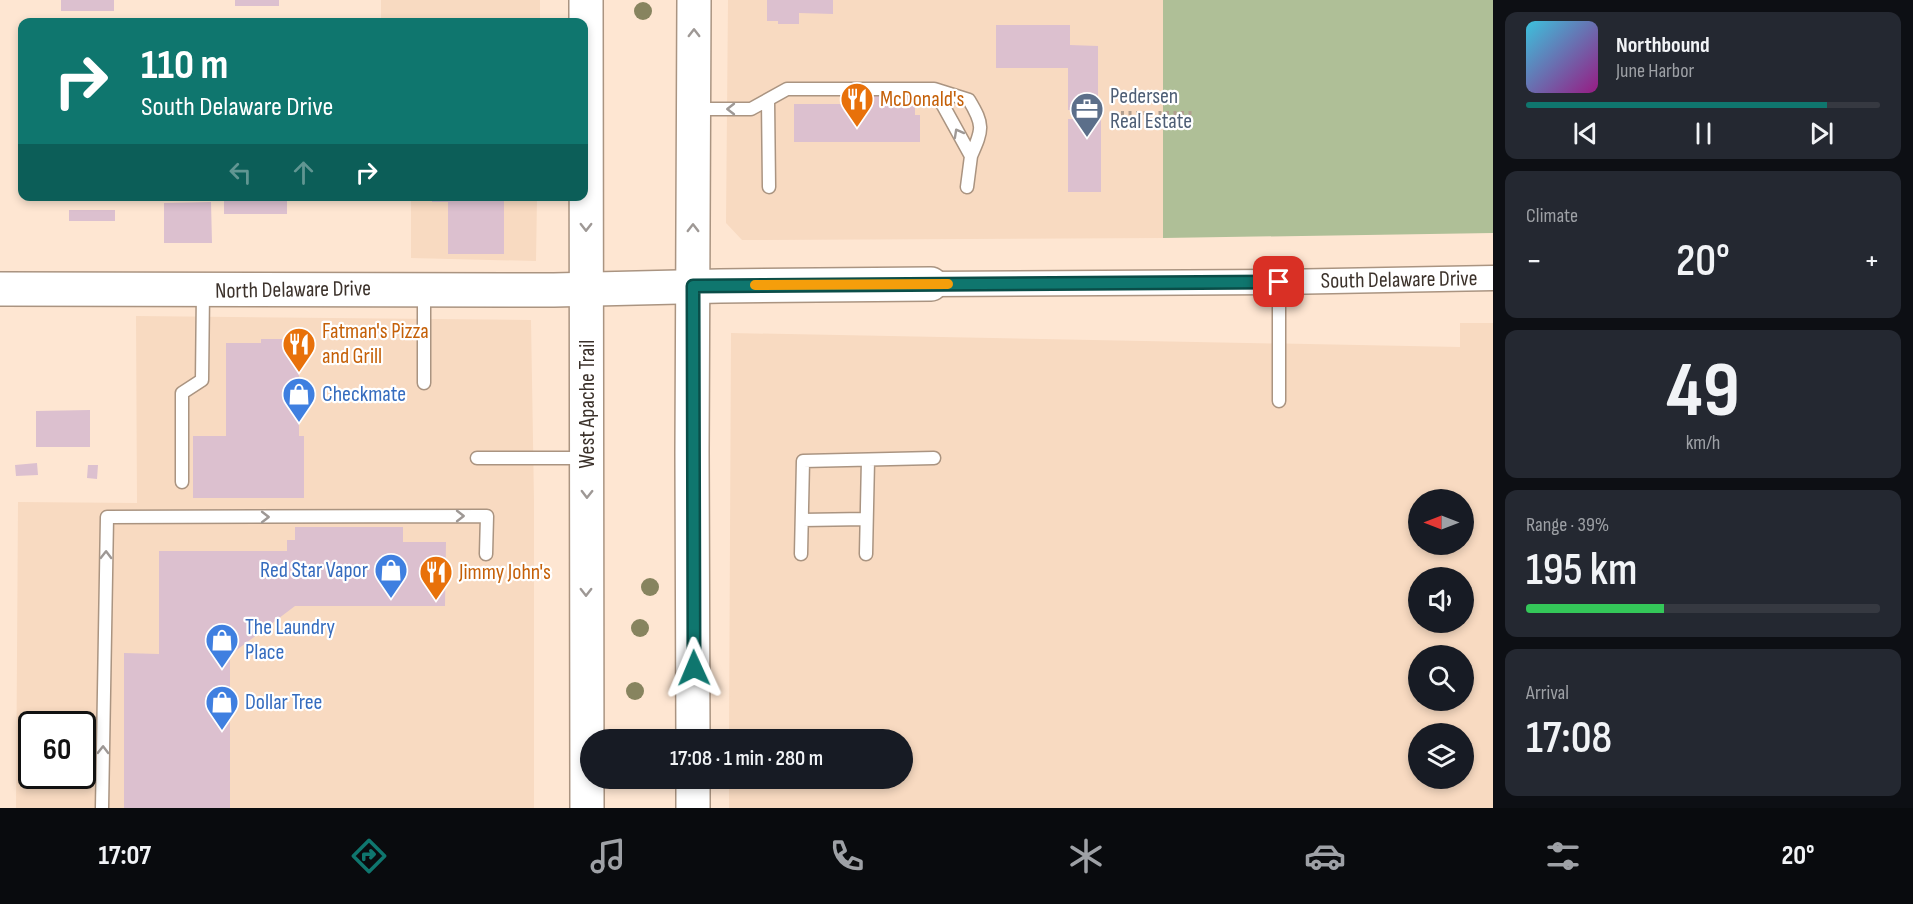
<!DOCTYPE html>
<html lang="en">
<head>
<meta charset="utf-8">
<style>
	:root { --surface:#171b24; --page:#242831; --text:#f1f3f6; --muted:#9ea1a6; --line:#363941; --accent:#0f766e }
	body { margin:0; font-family:"Sofia Sans Condensed",sans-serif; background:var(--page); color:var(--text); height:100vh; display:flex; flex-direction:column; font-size:22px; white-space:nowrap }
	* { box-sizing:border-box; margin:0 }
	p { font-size:20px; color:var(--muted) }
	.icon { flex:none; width:33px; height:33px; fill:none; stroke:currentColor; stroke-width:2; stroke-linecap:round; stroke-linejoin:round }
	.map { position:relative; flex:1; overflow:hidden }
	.sheet { display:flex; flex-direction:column; gap:12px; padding:12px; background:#0d0f14; width:420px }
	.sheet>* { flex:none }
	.hud { position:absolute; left:18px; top:18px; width:570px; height:183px; border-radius:12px; box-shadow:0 3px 9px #0003; background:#0f766e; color:#fff; overflow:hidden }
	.needle { width:39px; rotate:270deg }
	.tools { position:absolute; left:1408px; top:489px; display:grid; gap:12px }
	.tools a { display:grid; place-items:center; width:66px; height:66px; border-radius:50%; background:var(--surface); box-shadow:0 3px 9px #0003; font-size:30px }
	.speed { position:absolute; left:18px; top:711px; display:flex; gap:12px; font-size:30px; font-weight:700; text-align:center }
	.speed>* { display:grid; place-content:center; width:78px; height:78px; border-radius:50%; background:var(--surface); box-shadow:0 3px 9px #0003; line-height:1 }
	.speed .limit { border:3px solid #111; border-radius:9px; background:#fff; color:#111 }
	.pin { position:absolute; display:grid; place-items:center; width:51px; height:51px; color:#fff; margin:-26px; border-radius:12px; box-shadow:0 3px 9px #0006 }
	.me { position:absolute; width:66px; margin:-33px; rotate:359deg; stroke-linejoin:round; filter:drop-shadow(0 0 4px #0008) }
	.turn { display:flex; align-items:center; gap:21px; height:126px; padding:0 24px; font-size:27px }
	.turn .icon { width:78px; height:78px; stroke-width:2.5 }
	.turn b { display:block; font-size:42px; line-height:51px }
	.lanes { display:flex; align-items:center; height:57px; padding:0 24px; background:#0003; justify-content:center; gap:30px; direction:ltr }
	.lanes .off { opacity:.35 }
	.big { font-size:45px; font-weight:600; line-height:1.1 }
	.sheet .card { flex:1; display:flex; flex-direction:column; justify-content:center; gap:9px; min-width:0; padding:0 21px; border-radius:12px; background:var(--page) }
	.sheet .dial { align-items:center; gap:0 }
	.dial b { font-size:78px; line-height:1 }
	.song { display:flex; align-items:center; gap:18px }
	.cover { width:72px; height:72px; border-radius:9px; background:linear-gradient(135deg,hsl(190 70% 55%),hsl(310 70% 35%)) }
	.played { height:6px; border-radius:3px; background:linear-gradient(90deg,var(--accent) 85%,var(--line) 85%) }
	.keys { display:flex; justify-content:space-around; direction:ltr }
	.heat { display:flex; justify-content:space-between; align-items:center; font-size:33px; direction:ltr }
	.charge { height:9px; border-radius:4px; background:linear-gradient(90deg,#34c759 39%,var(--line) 0) }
	.trip { position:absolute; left:580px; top:729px; width:333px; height:60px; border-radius:30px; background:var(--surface); box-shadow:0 3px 9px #0003; font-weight:600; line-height:60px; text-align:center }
	.tab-bar { display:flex; height:96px; justify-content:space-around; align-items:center; background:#090b0e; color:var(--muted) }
	.tab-bar .icon { width:42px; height:42px }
	.tab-bar .on { color:var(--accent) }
	.tab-bar b { font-size:27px; color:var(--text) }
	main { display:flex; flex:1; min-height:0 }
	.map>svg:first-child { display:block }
	.built { fill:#f8dac1; fill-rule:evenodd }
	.green { fill:#afbf97 }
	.building { fill:#dcc0cf }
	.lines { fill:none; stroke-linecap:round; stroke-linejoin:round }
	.lane-casing { stroke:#aa9481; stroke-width:15 }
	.street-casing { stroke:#aa9481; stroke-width:27 }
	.secondary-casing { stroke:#aa9481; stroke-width:36 }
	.primary-casing { stroke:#aa9481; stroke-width:36 }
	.path { stroke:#b19e8f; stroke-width:4; stroke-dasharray:3 4.5; stroke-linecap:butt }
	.lane { stroke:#fff; stroke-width:12 }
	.street { stroke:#fff; stroke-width:24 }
	.secondary { stroke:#fff; stroke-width:33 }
	.primary { stroke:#fff; stroke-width:33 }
	.tree { fill:#87845f }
	.oneway { stroke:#9e9895 }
	.route-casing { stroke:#0a4d48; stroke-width:15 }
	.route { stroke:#0f766e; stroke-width:10 }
	.slow { stroke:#f59e0b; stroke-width:10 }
	.labels { text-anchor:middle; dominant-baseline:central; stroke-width:4.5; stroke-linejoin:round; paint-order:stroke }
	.service-label { font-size:22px; fill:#4e5e75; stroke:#fff; text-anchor:start }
	.food-label { font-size:22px; fill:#c56008; stroke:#fff; text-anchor:start }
	.street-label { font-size:22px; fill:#3c322b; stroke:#fff }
	.shop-label { font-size:22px; fill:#366cbe; stroke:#fff; text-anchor:start }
</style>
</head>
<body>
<main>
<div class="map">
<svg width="1493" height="808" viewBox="0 0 1493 808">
	<rect width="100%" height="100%" fill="#fee6d2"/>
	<path class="built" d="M381,0h159v22h-159z
		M728,0h435v238l-421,2 -16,-17z
		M411,197h126l-1,64 -125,-3z
		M136,316l395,4 3,181v307h-518l2,-306 119,1zM32,724h50v52h-50z
		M1460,323h33v485h-764v-29l174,-1v-38l-174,-1 2,-406 729,14zM1419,500h45v44h-45zM1419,578h45v44h-45zM1419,656h45v44h-45zM1419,734h45v44h-45z"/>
	<path class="green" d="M1163,0h330v233l-330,5z"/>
	<path class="building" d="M61,0h53v11h-53z
		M235,0h44v6h-44z
		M767,0h66v14l-34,-1v11h-21v-3h-11z
		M167,18h52v4h-51z
		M996,25h74v20l28,1v65h-8v8h11v73h-33v-73h10v-8l-10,-1v-42h-72z
		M852,94h63v21h5v27h-126v-38h57z
		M432,196h72v58h-56v-52h-16z
		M224,200h63v14h-63z
		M211,202l1,41h-48v-40z
		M69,210h46v11h-46z
		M261,339h38v97h5v62h-111v-62h33v-93h35z
		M90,410v37h-54v-36z
		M37,463l1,12 -22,1 -1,-11z
		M88,465h10l-1,14 -10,-1z
		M295,527h108v15h43l-1,64h-150l-65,49v153h-106v-155l35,1v-103h128v-11h8z"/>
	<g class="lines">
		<defs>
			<path id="lane" d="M934,89l35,11c15,25 14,29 2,56
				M768,100l1,87
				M695,109h56l36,-20h147l37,67 -4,31
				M1279,282v119
				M424,291v92
				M477,458h107
				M182,482v-89l20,-13 1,-89
				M802,520l64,-1
				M801,554l2,-93 131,-3
				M866,554l2,-94
				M102,808l5,-291 380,-1 -1,38"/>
			<path id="street" d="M931,284l348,-2 214,-4"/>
			<path id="secondary" d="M0,289l554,1 166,-4 211,-2"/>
			<path id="primary" d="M586,0l1,808
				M693,740l-1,-288 2,-452
				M693,808v-30"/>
		</defs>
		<use href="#lane" class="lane-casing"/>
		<use href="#street" class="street-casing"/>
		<use href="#secondary" class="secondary-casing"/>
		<use href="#primary" class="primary-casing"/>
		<path class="path" d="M1121,113h73"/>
		<use href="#lane" class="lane"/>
		<use href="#street" class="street"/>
		<use href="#secondary" class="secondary"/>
		<use href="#primary" class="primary"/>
	</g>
	<g class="tree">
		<circle cx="643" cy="11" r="9"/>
		<circle cx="650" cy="587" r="9"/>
		<circle cx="640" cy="628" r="9"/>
		<circle cx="635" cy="691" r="9"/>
	</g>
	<defs><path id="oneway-chevron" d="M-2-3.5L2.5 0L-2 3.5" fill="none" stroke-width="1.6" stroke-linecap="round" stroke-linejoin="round" transform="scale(1.5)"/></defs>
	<g class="oneway">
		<use href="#oneway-chevron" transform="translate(694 33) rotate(-90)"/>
		<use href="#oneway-chevron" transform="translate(731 109) rotate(180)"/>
		<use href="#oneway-chevron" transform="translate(958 133) rotate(-119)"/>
		<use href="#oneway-chevron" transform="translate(586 227) rotate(90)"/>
		<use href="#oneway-chevron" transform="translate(693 228) rotate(-90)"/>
		<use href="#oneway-chevron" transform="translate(587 494) rotate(91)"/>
		<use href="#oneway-chevron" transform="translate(460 516)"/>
		<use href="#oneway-chevron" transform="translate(265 517)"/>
		<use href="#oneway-chevron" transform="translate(106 555) rotate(-89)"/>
		<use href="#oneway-chevron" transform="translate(586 592) rotate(90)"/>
		<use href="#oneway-chevron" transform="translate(103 750) rotate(-89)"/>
	</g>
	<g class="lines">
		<defs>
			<path id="route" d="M694,668l-1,-382 586,-4"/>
		</defs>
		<use href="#route" class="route-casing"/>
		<use href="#route" class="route"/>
		<path class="slow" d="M755,285l193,-1"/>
	</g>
	<defs>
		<symbol id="restaurant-pin" viewBox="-11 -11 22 30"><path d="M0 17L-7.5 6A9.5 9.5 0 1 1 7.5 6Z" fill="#e8710a" stroke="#fff"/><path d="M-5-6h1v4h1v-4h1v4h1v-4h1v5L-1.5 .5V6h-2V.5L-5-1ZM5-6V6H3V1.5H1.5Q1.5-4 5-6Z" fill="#fff"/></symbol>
		<symbol id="office-pin" viewBox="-11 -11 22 30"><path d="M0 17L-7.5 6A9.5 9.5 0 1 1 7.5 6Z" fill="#5c6f8a" stroke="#fff"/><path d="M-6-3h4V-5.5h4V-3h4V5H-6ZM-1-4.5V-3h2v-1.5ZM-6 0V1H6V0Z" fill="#fff"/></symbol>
		<symbol id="shop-pin" viewBox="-11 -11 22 30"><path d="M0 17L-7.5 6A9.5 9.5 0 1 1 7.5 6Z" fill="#3f7fe0" stroke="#fff"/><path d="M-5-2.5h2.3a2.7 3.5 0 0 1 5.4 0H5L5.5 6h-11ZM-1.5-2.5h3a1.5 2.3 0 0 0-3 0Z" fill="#fff"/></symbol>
	</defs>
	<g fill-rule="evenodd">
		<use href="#restaurant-pin" x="838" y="80" width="38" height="52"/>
		<use href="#office-pin" x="1068" y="90" width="38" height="52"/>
		<use href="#restaurant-pin" x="280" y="325" width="38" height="52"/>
		<use href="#shop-pin" x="280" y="375" width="38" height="52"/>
		<use href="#shop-pin" x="372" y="551" width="38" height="52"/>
		<use href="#restaurant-pin" x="417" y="553" width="38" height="52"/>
		<use href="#shop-pin" x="203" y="621" width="38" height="52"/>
		<use href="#shop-pin" x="203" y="683" width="38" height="52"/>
	</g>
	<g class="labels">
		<g class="service-label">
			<text x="1110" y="96">Pedersen<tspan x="1110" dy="25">Real Estate</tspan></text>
		</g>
		<g class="food-label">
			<text x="880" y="99">McDonald's</text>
			<text x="322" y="331">Fatman's Pizza<tspan x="322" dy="25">and Grill</tspan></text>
			<text x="459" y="572">Jimmy John's</text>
		</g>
		<g class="street-label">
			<text transform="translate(1399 280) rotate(-1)">South Delaware Drive</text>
			<text transform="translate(293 290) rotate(-1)">North Delaware Drive</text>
			<text transform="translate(587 404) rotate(-90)">West Apache Trail</text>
		</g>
		<g class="shop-label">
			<text x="322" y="394">Checkmate</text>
			<text x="368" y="570" text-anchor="end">Red Star Vapor</text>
			<text x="245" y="627">The Laundry<tspan x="245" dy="25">Place</tspan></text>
			<text x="245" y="702">Dollar Tree</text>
		</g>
	</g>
</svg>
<div class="tools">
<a><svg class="needle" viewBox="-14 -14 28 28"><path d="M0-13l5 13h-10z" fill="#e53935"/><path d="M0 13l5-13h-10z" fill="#9ea1a6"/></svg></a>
<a><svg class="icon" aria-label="sound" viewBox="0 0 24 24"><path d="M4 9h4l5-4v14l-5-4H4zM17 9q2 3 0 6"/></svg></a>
<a><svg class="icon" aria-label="search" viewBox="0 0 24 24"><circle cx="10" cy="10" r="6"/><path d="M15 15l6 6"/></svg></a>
<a><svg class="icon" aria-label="layers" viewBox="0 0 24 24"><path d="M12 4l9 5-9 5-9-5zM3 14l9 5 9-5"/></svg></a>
</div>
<div class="speed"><div class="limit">60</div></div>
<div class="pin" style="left:1279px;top:282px;background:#d93025"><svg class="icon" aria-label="arrive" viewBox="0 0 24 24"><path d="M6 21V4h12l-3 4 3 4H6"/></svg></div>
<svg class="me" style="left:694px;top:668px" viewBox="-20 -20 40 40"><path d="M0-17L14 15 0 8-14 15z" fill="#0f766e" stroke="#fff" stroke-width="4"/></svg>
<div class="trip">17:08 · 1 min · 280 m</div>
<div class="hud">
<div class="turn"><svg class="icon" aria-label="right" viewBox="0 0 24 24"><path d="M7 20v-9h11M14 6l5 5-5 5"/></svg><div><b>110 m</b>South Delaware Drive</div></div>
<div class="lanes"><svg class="icon off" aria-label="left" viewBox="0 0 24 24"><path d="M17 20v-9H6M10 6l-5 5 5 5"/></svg><svg class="icon off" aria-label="ahead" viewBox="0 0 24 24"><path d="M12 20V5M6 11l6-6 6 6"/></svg><svg class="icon" aria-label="right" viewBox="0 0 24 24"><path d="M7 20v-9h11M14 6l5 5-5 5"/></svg></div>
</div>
</div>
<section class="sheet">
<div class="card">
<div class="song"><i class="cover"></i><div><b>Northbound</b><p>June Harbor</p></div></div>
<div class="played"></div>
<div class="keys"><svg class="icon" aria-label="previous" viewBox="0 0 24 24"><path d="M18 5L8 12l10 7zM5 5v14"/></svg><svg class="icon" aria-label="pause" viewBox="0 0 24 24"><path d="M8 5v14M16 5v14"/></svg><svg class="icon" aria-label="next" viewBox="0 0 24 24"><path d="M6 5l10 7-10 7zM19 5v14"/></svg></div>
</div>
<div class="card"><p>Climate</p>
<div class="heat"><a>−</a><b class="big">20°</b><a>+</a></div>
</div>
<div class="card dial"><b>49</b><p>km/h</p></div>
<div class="card"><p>Range · 39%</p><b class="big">195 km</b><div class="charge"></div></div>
<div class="card"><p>Arrival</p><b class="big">17:08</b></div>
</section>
</main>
<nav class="tab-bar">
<b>17:07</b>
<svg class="icon on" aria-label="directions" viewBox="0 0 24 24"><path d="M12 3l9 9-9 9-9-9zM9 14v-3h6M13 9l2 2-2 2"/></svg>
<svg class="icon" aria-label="music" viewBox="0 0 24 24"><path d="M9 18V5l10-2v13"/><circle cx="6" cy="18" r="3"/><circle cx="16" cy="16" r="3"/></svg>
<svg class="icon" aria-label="phone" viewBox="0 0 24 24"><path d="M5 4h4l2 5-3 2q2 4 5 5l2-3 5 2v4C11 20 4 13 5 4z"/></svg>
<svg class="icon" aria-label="climate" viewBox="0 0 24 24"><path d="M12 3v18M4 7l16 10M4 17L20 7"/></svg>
<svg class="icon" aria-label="car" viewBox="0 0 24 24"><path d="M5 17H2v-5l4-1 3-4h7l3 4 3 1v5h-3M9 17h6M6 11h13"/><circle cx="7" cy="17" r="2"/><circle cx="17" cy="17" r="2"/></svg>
<svg class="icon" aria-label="filters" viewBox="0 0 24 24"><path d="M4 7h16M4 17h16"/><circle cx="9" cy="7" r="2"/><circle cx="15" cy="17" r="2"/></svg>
<b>20°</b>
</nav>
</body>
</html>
